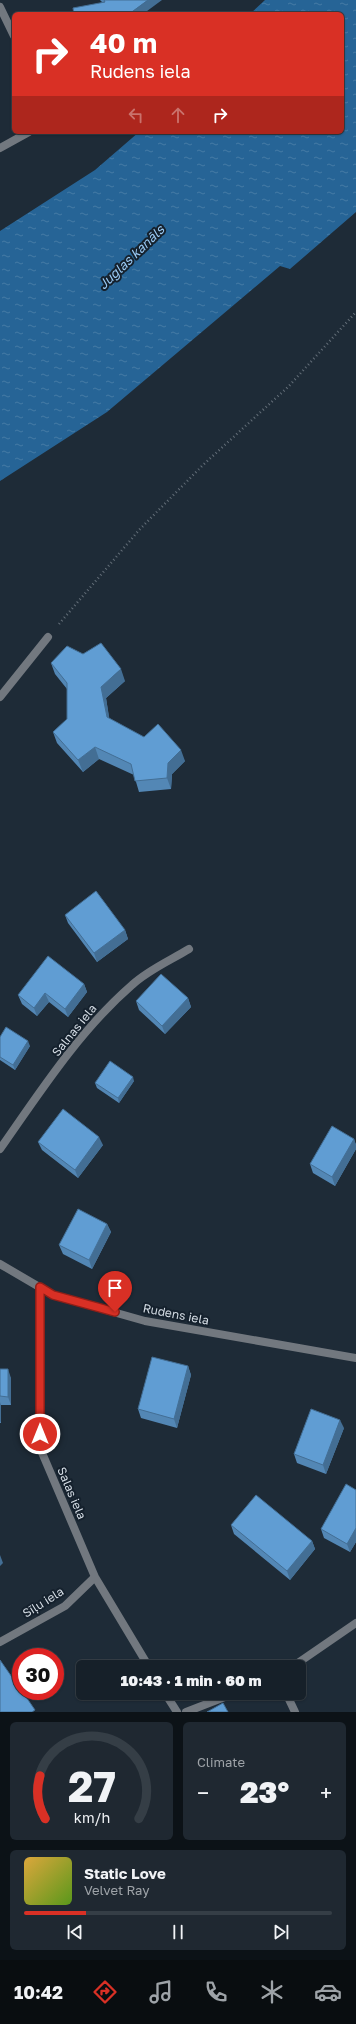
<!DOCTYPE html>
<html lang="en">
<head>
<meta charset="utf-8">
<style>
	:root { --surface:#162029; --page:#1f2831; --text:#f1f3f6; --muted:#9ea3a8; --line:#353e46; --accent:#d93025 }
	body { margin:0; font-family:"Golos Text",sans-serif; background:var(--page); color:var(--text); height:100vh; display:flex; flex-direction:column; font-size:15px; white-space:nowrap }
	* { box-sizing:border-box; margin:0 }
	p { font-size:13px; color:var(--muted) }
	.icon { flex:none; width:22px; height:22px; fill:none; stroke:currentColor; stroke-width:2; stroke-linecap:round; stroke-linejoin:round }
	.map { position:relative; height:1712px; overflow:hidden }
	.details { display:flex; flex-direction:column; gap:10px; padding:10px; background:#0c1217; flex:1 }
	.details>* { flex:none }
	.hud { position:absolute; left:12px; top:12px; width:332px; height:122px; border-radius:6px; box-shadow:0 1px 3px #0004,0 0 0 1px var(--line); background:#d93025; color:#fff; overflow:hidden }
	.speed { position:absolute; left:12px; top:1648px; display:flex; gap:8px; font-size:20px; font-weight:700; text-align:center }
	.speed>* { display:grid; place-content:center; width:52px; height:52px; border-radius:50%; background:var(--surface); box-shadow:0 1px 3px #0004,0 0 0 1px var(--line); line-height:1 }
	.speed .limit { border:6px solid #d22; background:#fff; color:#111 }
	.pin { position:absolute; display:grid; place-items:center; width:34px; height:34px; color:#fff; margin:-41px -17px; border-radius:50% 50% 50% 0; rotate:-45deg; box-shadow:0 0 4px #0007 }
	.pin .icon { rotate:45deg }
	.me { position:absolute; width:44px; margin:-22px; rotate:0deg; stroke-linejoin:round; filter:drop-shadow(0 0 3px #0008) }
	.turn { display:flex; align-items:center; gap:14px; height:84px; padding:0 12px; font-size:18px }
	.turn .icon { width:52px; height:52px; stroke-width:2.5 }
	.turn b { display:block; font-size:28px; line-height:34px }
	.lanes { display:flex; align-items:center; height:38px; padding:0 12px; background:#0003; justify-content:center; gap:20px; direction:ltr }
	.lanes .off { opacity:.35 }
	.big { font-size:30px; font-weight:800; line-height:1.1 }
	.details .tile { flex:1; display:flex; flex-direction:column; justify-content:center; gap:6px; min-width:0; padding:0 14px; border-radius:6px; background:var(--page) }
	.details .dial { align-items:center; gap:0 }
	.dial svg { height:104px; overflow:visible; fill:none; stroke:var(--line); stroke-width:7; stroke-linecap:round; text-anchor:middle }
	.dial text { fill:var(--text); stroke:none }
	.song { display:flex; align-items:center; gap:12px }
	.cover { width:48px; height:48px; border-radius:6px; background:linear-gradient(135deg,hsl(40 70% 55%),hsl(90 70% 35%)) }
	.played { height:4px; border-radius:2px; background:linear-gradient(90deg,var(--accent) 20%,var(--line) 20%) }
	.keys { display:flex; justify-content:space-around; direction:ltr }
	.heat { display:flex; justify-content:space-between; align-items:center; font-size:22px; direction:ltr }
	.details .tiles { flex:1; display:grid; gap:10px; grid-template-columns:1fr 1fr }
	.tile:last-child { grid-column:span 2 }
	.trip { position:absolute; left:76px; top:1660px; width:230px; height:40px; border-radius:6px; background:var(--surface); box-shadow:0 1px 3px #0004,0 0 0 1px var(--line); font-weight:800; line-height:40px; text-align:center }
	.menu { display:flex; height:64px; justify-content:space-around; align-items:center; background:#090d10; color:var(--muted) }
	.menu .icon { width:28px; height:28px }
	.menu .current { color:var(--accent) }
	.menu b { font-size:18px; color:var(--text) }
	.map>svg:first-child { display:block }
	.water { fill:url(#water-ripples) }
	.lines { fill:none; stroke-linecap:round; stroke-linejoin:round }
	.path { stroke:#646f79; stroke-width:2.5; stroke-dasharray:1 3; stroke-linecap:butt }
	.street { stroke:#72787f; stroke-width:8 }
	.wall { fill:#5387b5 }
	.shaded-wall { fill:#436e94 }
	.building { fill:#609dd3; stroke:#436e94 }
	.route-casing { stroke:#8d1f18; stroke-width:10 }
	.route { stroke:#d93025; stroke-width:7 }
	.labels { text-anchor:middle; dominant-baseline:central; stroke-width:4; stroke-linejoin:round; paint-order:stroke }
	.street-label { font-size:12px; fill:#d5dde5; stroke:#15212d }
	.water-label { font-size:13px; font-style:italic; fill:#9bcbf6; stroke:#15212d }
</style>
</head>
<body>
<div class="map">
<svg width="356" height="1712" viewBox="0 0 356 1712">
	<defs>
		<pattern id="water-ripples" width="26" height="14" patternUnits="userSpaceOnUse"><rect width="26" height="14" fill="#266496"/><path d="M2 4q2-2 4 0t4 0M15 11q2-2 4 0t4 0" fill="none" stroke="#457aa5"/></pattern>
	</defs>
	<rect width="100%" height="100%" fill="#1e2b37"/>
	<path class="water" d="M265,0h91v212l-66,57 -10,-3 -173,146 -107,69v-250l95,-61 44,-38h203v-118h-92z"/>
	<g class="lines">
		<path class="path" d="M59,624l81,-95 63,-64 86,-79 67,-74"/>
		<path class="street" d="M0,7l14,29
			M0,148l29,-16
			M0,697l48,-60
			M0,1149c40,-57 79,-118 132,-164 16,-15 39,-25 57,-36
			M0,1264l53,31 92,26 211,37
			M40,1287v161l55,129 54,90
			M0,1642l65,-36 30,-29
			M292,1667l64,-44
			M165,1693l12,19
			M286,1693l9,19
			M186,1712l49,-19"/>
	</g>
	<path class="wall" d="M100,0h62l-60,2z
		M51,663l74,18 -19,17 3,20 76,43 -13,13 -1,15 -32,3 -5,-17 -35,-16 -16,13 -26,-29 -4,-11 14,-13v-30l-12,-15z
		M65,915l60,15 3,9 -31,23 -29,-39z
		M84,984l3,8 -19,25 -19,-15 -12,14 -15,-12 -4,-9z
		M188,998l3,9 -26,27 -26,-24 -3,-9z
		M0,1037l30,9 -15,24 -15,-10z
		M134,1081l-15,22 -22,-15 -2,-5z
		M354,1139l2,6v4l-21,37 -22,-13 -3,-9z
		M38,1142l65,3 -25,33 -36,-28z
		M107,1224l4,8 -19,37 -29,-15 -4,-9z
		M188,1366l3,9 -14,53 -36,-10 -3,-9z
		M0,1369l11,9v27h-10v18h-1z
		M344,1428l-18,46 -29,-11 -3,-9z
		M356,1490v52l-6,10 -26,-14 -3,-9z
		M231,1525l81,16 3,8 -25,31 -56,-46z"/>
	<path class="shaded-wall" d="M148,0h14l-19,14h-14z
		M121,669l4,12 -19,17 5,30 -4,-11 -6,-30z
		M95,747l4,12 -16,13 -5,-12z
		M181,750l4,11 -13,13 -1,15 -4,-11 1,-15z
		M125,930l3,9 -31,23 -3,-9z
		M84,984l3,8 -19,25 -3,-8z
		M45,993l4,9 -12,14 -3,-8z
		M188,998l3,9 -26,27 -3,-8z
		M28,1041l2,5 -15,24 -2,-5z
		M133,1077l1,4 -15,22 -1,-5z
		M99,1137l4,8 -25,33 -3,-8z
		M354,1139l2,6v4l-21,37 -3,-9z
		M107,1224l4,8 -19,37 -3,-9z
		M188,1366l3,9 -14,53 -3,-9z
		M8,1369l3,9v27l-3,-8z
		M0,1402l1,3v18l-1,-2z
		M340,1420l4,8 -18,46 -3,-9z
		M356,1528v14l-6,10 -3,-8z
		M312,1541l3,8 -25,31 -3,-9z
		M0,1555l3,8 -3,3z"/>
	<path class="building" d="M104,0h44l-19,14h-55l-1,-6 32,-6z
		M101,643l20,26 -20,18 6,30 37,20 14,-13 23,26 -13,13 -1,15 -32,3 -4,-17 -36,-17 -17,13 -25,-28 14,-13v-36l-16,-20 16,-17 16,8z
		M96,891l29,39 -31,23 -29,-38z
		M48,956l36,28 -19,25 -20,-16 -11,15 -16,-13z
		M161,974l27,24 -26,28 -26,-25z
		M6,1027l22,14 -15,24 -13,-8v-20z
		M110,1061l23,16 -15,21 -23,-15z
		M63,1109l36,28 -24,33 -37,-28z
		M332,1126l22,13 -22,38 -22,-13z
		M78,1209l29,15 -18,36 -30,-15z
		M152,1357l36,9 -14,53 -36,-10z
		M0,1369h8v28l-8,-1z
		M311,1409l29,11 -17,45 -29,-11z
		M346,1484l10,6v38l-9,16 -26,-15z
		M256,1495l56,46 -25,30 -56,-46z
		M0,1660l21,30v1h1l13,19 -3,2h-32z
		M223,1703l5,9h-21z"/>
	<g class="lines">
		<defs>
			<path id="route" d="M40,1434v-147l13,8 62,17"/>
		</defs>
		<use href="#route" class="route-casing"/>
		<use href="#route" class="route"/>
	</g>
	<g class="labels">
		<g class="street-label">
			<text transform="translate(74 1030) rotate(-51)">Salnas iela</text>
			<text transform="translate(176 1314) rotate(11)">Rudens iela</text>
			<text transform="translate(72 1493) rotate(67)">Salas iela</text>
			<text transform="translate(43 1602) rotate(-32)">Sīļu iela</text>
		</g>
		<g class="water-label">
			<text transform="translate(131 257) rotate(-44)">Juglas kanāls</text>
		</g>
	</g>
</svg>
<div class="speed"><div class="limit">30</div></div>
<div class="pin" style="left:115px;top:1312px;background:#d93025"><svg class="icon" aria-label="arrive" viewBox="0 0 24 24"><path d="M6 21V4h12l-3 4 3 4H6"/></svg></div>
<svg class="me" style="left:40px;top:1434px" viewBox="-20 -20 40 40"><circle r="17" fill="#d93025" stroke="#fff" stroke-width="3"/><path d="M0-11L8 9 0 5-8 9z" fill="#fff"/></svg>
<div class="trip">10:43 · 1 min · 60 m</div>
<div class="hud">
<div class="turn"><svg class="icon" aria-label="right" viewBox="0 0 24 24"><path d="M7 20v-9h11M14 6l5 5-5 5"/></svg><div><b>40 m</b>Rudens iela</div></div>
<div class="lanes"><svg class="icon off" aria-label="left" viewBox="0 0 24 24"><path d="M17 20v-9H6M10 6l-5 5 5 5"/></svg><svg class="icon off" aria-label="ahead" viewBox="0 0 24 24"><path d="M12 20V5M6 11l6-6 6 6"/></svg><svg class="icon" aria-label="right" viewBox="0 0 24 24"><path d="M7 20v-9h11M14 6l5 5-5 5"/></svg></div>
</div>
</div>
<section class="details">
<div class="tiles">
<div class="tile dial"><svg viewBox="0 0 100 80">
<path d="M14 69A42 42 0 1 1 86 69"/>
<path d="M14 69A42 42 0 0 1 10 36" stroke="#d93025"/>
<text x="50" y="56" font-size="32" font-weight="700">27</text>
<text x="50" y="72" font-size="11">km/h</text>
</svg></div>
<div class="tile"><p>Climate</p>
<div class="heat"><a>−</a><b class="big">23°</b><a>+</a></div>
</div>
<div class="tile">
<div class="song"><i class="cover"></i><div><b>Static Love</b><p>Velvet Ray</p></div></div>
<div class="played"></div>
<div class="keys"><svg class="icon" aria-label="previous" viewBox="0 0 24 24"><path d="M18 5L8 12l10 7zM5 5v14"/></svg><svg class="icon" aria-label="pause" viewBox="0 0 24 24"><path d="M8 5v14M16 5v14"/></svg><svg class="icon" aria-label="next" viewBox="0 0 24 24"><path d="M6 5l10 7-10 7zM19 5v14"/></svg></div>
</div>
</div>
</section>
<nav class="menu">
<b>10:42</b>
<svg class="icon current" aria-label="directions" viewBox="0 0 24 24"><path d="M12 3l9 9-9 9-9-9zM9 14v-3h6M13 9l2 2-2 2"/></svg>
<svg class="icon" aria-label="music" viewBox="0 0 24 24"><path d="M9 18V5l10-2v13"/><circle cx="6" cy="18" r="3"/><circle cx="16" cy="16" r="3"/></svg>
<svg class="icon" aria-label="phone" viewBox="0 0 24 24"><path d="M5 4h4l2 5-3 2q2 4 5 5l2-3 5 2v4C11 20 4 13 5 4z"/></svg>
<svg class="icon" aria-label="climate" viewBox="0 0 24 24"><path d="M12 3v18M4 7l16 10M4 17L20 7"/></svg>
<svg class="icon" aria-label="car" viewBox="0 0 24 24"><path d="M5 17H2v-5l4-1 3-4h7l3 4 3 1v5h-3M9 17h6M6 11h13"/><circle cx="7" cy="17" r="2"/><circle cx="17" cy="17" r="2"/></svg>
</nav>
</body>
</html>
